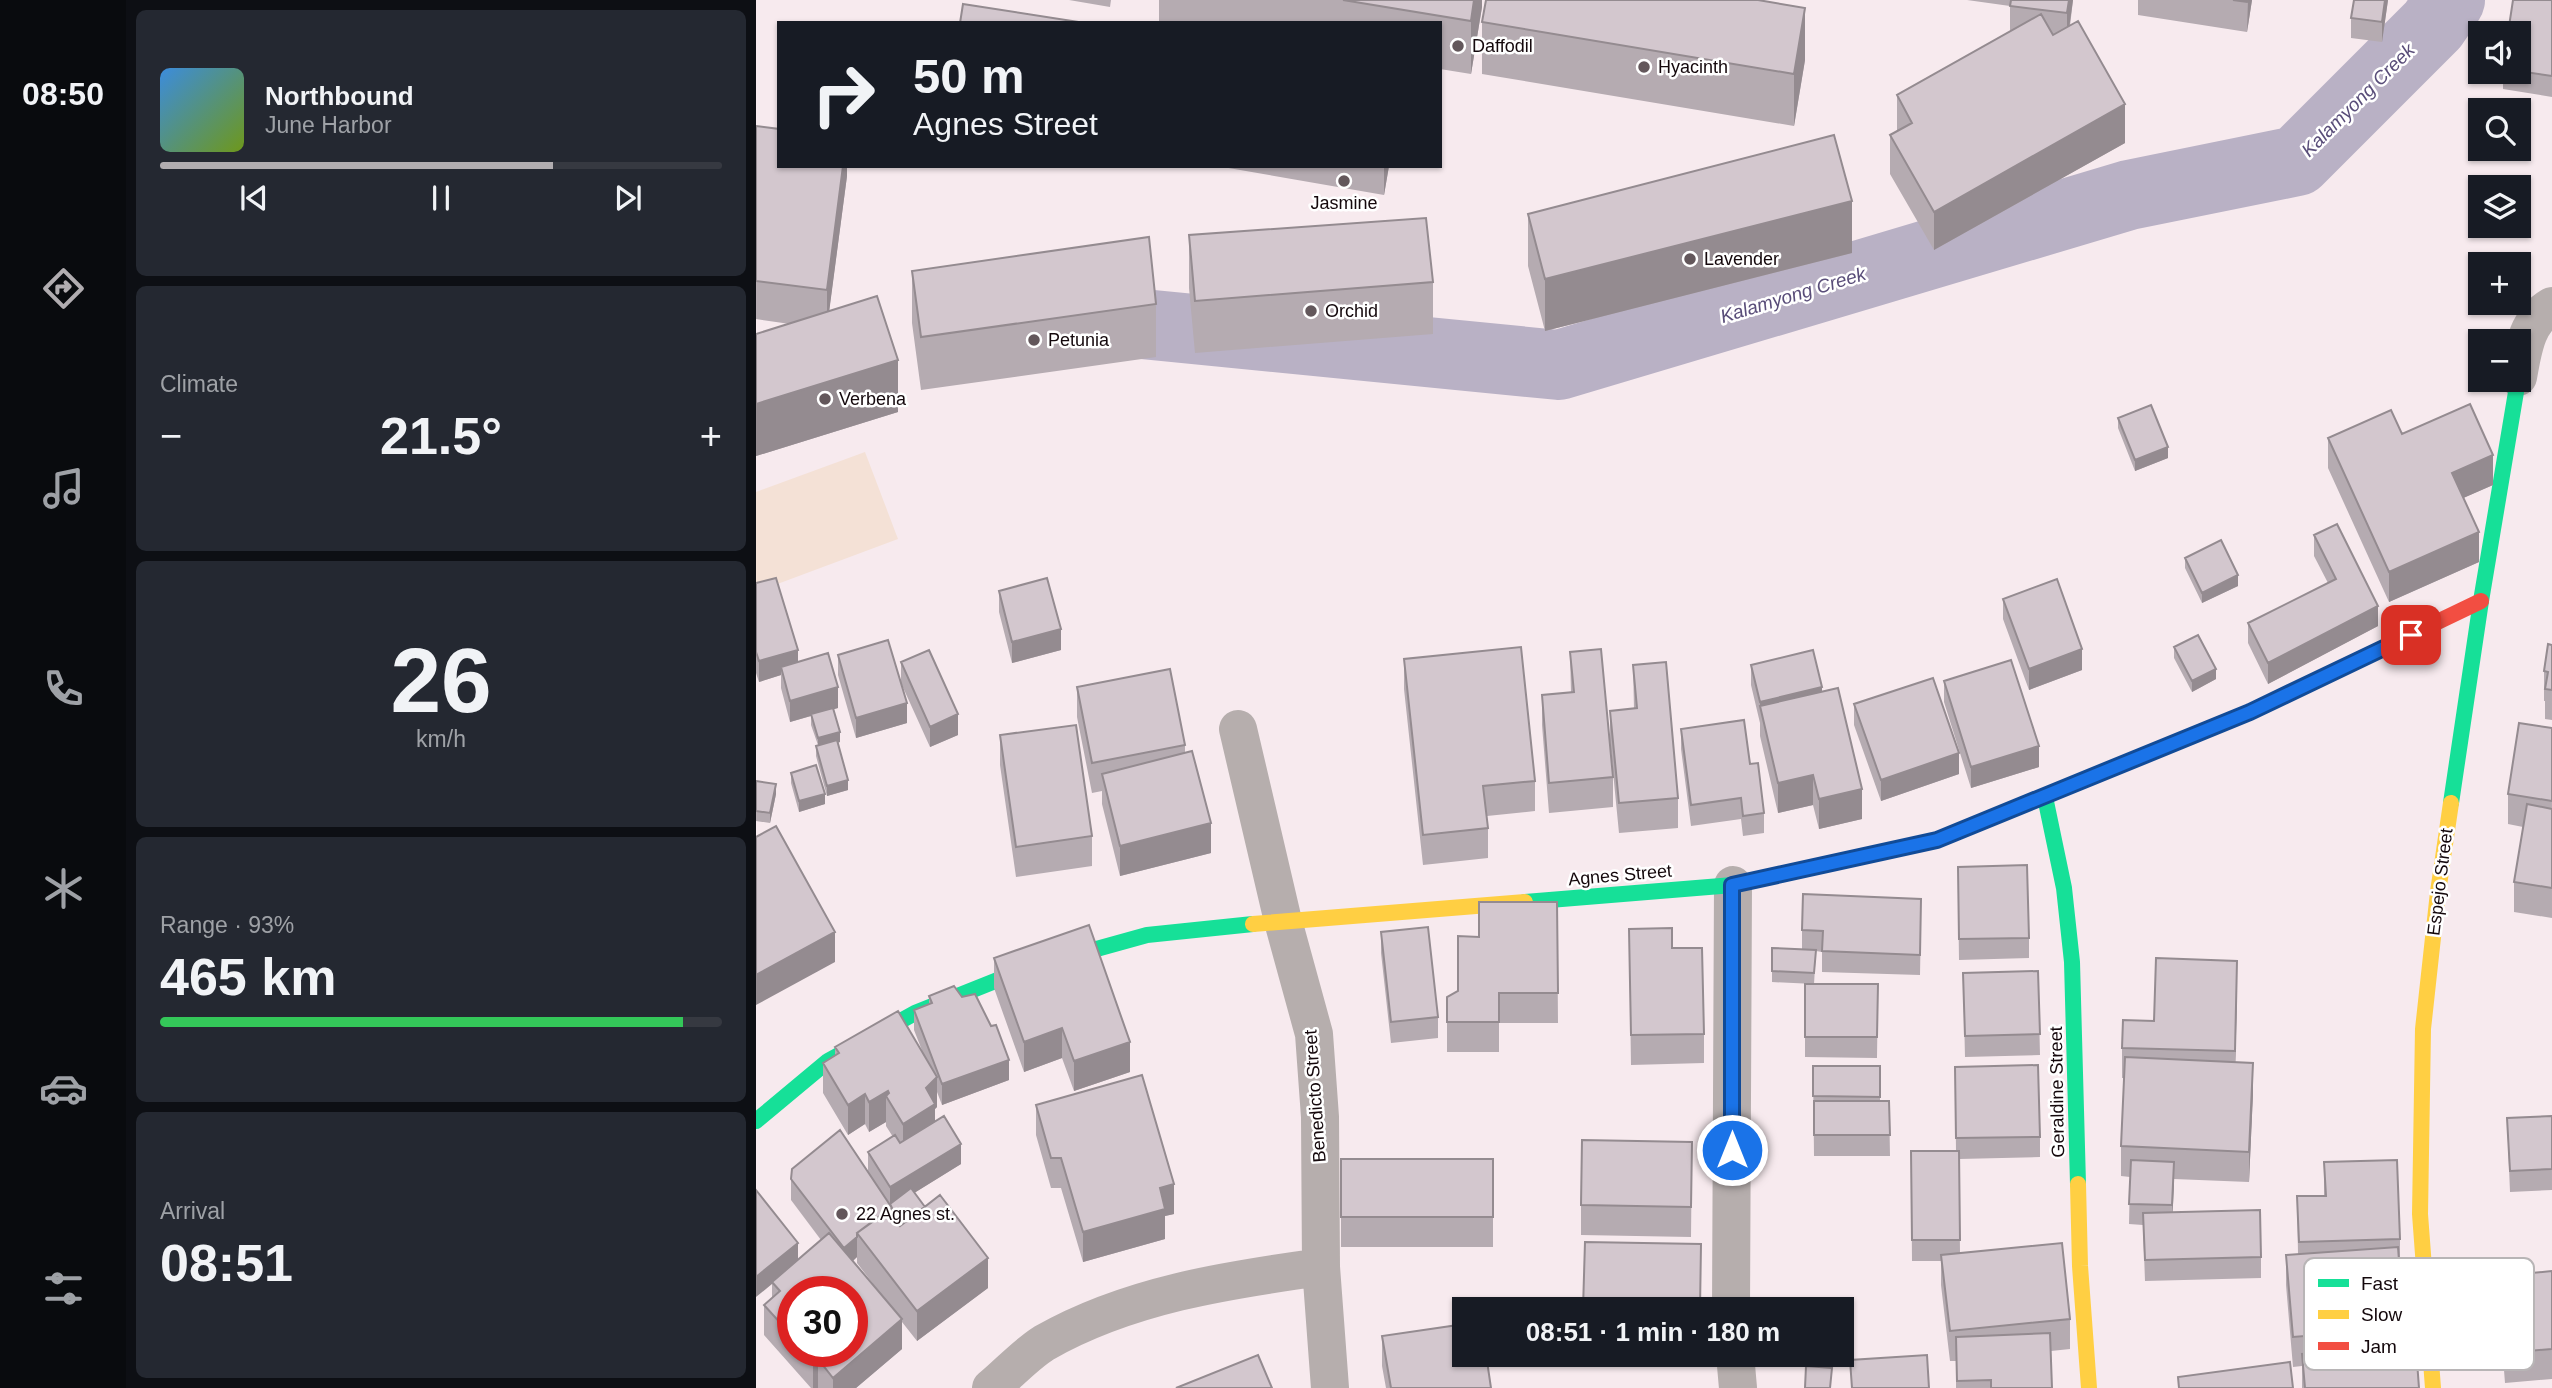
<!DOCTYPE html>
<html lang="en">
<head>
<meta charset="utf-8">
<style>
	:root { --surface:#171b24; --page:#242831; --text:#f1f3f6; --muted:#9ea1a6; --line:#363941; --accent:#b1adb0 }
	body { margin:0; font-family:Arial,sans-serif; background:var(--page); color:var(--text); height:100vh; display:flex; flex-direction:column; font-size:26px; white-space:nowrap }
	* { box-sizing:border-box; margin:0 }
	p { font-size:23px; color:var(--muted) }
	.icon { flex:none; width:38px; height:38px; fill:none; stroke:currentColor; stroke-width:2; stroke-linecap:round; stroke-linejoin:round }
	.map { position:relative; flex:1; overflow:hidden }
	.panel { display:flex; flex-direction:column; gap:10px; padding:10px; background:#0d0f14; width:630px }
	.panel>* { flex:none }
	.hud { position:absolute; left:21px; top:21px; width:665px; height:147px; border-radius:0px; box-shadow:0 2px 5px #0004; background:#171b24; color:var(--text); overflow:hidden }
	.controls { position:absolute; left:1712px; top:21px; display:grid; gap:14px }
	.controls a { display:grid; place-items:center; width:63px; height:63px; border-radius:0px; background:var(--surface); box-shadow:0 2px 5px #0004; font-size:35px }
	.speed { position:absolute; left:21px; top:1276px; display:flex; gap:14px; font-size:35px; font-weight:700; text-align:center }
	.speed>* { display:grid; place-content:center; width:91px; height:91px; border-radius:50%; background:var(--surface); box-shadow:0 2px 5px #0004; line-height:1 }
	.speed .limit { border:10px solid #d22; background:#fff; color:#111 }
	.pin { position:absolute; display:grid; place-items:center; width:60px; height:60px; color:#fff; margin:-30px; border-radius:14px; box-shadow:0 4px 10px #0006 }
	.me { position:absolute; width:77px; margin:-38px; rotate:0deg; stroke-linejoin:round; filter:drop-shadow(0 0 5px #0008) }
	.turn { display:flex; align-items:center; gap:24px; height:147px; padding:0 21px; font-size:32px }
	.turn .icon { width:91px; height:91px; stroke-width:2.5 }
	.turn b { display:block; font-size:49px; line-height:60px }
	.big { font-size:52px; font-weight:700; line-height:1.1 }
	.panel .tile { flex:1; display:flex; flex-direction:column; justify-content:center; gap:10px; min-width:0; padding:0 24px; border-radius:10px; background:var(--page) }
	.panel .dial { align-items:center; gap:0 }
	.dial b { font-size:91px; line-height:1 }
	.song { display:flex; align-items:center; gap:21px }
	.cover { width:84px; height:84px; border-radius:10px; background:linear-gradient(135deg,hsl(210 70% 55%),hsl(80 70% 35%)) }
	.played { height:7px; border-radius:4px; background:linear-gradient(90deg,var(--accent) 70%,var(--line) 70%) }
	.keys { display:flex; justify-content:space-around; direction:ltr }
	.heat { display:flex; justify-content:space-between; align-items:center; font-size:38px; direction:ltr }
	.charge { height:10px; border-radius:5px; background:linear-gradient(90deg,#34c759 93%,var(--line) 0) }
	.trip { position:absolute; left:696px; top:1297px; width:402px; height:70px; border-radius:0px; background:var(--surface); box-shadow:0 2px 5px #0004; font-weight:700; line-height:70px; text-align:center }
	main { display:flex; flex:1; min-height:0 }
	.dock { display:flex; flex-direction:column; width:126px; justify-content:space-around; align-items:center; background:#090b0e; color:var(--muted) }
	.dock .icon { width:49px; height:49px }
	.dock .active { color:var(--accent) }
	.dock b { font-size:32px; color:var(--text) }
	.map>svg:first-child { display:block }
	.green { fill:#f4e1d6 }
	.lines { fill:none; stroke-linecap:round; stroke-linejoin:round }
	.river { stroke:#b9b1c5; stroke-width:70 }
	.street { stroke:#b6aead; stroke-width:38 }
	.fast { stroke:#16e098; stroke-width:16 }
	.slow { stroke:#ffcf43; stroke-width:16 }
	.jam { stroke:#f24e42; stroke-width:16 }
	.wall { fill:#b5abb1; fill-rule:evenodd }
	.shaded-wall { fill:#948b90 }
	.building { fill:#d3c7ce; stroke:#948b90; stroke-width:2 }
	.route-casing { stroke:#114b97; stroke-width:18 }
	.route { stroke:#1a73e8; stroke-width:12 }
	.poi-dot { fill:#63575b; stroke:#fff; stroke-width:2.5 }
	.labels { text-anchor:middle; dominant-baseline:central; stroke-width:5; stroke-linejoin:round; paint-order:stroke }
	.poi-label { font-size:18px; fill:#14080c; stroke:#fff; text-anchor:start }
	.street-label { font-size:18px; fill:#14080c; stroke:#fff }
	.water-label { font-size:19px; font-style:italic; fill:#594d79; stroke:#fff }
	.key { fill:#fff; stroke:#b8b5b6; stroke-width:2 }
	.key-label { font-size:19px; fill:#14080c }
</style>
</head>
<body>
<main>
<nav class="dock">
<b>08:50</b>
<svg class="icon active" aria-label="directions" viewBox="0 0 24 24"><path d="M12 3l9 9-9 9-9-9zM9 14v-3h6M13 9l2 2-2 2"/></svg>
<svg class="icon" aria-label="music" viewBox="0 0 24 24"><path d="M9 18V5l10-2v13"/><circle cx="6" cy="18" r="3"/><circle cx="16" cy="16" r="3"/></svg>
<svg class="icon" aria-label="phone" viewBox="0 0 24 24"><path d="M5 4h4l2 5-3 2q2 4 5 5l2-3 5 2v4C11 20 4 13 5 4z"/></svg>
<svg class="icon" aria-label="climate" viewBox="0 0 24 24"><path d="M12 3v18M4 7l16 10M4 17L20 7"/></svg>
<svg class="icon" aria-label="car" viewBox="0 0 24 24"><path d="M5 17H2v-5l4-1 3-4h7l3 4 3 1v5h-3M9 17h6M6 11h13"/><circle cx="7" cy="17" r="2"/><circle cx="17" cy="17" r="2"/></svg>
<svg class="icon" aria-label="filters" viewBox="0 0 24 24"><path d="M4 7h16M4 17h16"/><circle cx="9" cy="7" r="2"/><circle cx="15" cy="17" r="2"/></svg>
</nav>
<section class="panel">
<div class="tile">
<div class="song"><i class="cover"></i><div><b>Northbound</b><p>June Harbor</p></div></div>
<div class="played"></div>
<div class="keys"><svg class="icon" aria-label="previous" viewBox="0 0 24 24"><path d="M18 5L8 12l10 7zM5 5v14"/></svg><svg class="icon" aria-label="pause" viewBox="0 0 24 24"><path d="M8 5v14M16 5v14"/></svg><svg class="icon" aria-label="next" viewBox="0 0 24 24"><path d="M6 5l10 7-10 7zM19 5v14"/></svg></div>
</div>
<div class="tile"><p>Climate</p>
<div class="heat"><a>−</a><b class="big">21.5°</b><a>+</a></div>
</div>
<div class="tile dial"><b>26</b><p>km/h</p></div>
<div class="tile"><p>Range · 93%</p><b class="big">465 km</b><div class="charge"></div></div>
<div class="tile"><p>Arrival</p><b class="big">08:51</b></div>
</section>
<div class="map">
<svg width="1796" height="1388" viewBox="0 0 1796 1388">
	<rect width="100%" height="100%" fill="#f7eaee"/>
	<path class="green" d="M109,452l33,87 -142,53v-100z"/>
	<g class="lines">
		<path class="river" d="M305,316l498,49 570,-170 168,-34 136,-136 17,-25"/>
		<path class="street" d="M1762,377c5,-27 8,-56 34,-71
			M482,729l45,192 31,113 6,83 1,150 9,121
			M975,1309l2,-424
			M979,1354l3,34
			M235,1388c17,-14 34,-33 53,-45 84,-48 183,-63 277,-76"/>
		<path class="fast" d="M1289,797l19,91 8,74 6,222
			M1695,803l30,-202 37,-221
			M769,902l208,-17 154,-34
			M0,1121l72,-60 87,-48 113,-45 119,-33 106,-11"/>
		<path class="slow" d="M1131,851l50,-11 271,-111
			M497,924l272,-22
			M1322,1184l2,82 9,122
			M1677,1388l-13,-174 3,-185 15,-137 13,-89"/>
		<path class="jam" d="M1452,729l42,-17 231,-111"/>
	</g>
	<path class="wall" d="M313,0h42l-1,7z
		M403,0h323v7l-11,67 -31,-5v-46h-274l-7,-1z
		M1211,0h106l-3,26 55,117 -191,107 -44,-76v-39l7,-4v-36l113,-63v-26z
		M1382,0h114l-5,32 -109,-17z
		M1632,0l-6,42 -31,-4v-20z
		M1796,0v97l-49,-8v-17h15v-39z
		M726,22l323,38 -11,66 -312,-52z
		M0,126l91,40v10l-18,135 69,101 -142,44v-122l34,-10 -34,-5z
		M461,166h172l-5,29z
		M772,214l324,39 -307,78 -17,-65z
		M433,235l244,47v52l-238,19 -6,-65z
		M156,271l244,33v53l-235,33 -9,-67z
		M1362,418l50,40 -33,13 -17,-43z
		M1646,434l91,51 -30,13 16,64 -90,40 -61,-134v-30z
		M1558,535l64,91 -110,58 -20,-41v-20l80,-40 -14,-27z
		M1429,558l53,28 -36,17 -17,-35z
		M0,583l42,79 40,46 -5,1 7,33 -3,1 11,47 -21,6 -11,-40v-10l2,-1 -7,-20v-9l-21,6 -9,-34v-13l-22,7 -3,-9z
		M243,591l62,59 -49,13 -13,-51z
		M1247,599l79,71 -53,20 -26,-71z
		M1796,645v75l-7,-1v-18h-1v-30z
		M1418,647l42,32 -24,13 -18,-34z
		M814,652l43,125v30l-64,6 -7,-88v-30l29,-2z
		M82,655l69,68 -51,15 -18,-63z
		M648,659l131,122v30l-48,5 1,12v30l-65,7 -19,-176z
		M145,662l57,73 -28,12 -29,-64z
		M877,665l45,133v30l-59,5 -9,-92v-30l24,-2z
		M995,665l71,27 40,127 -43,10 -6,-24 -35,8 -18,-77v-13l-9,-38z
		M1188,681l95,86 -68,21 -27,-86z
		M321,687l108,58v8l26,100 -91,23 -18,-72v-13l-10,2 -15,-76z
		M1098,704l105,70 -78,27 -27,-76z
		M1796,728v190l-38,-6v-30l9,-55 -15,-3v-30z
		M925,729l69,35 14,49v20l-21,3 -2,-17 -50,7 -10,-77z
		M244,735l92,101v30l-76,11 -16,-112z
		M35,773l34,31 -26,8 -8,-29z
		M0,781l20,13 -6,29 -14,-2z
		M1202,887l71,51v20l-70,2z
		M801,902l1,121h-59v29h-52v-55l11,-6 21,-54z
		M1165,919l-1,56 -98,-3v-20l-6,-1 -2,33 -42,-2v-34l30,1v-19z
		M873,929l43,19 32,86v29l-73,2z
		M625,932l57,85v21l-47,5 -10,-90z
		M238,958l136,114 -56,19 -12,-33 -38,14 -30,-84z
		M1282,971l2,84 -75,2 -2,-84z
		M1049,984h73l-1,74 -72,-1z
		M1481,991l-2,71 18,31 -4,89 -75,-3 -2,33 89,45v21l-116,3 -2,-56 -14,-1 1,-47 -9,-1v-30l3,-68h-2v-30l32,-27z
		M173,996l80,84 -67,25 -5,-13v15l-2,2v12l26,43 -47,29 74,95 -71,53 -15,-19v27l-46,39h-45l-47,-53v-30l8,-7v-14l-16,-94 42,70 23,-20 -30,-40v-21l77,-7v-20l25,-15 -7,-11v-4l-17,10 -4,-8 -17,11 -25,-42v-30l12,-8v-8l88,6 -9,-23v-20l15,-6zM101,1257v6l20,26 -24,-28zM37,1292l59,59h-59z
		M1057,1066h67v35h9l1,55h-76z
		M1199,1067l85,70v20l-81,2 1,94 110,66v30l-19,2 1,37h-96v-27h-6l-9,-76v-24h-29l-1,-110h45z
		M280,1105l138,109 -9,2v23l-82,23 -22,-74h-10l-15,-53z
		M1796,1116v74l-42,2 -3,-74z
		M936,1142l-1,95 -110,-2v-30z
		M585,1159h152v88h-152z
		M1568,1162l76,77v25l4,71 15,53h-117v-22l-9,1 -7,-82v-30l12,-1 -1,-58h27z
		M1796,1271v108l-47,4 -6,-77v-30z
		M626,1336l109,52h-105l-4,-22z"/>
	<path class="shaded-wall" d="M718,0h8v7l-11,67v-53z
		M1313,0h4l-6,43v-30z
		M1492,0h4l-5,32z
		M1629,0h3l-6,42v-20z
		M1049,8v52l-11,66v-52z
		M1369,104v39l-191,107v-38z
		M87,166h4v10l-20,152v-38z
		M628,166h5l-5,29z
		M1096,201v52l-307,78v-52z
		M142,360v52l-142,44v-52z
		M1412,447v11l-33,13v-11z
		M1737,455v30l-41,18v-30z
		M1723,532v30l-90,40v-30z
		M1482,575v11l-36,17v-10z
		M1622,606v20l-110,58v-21z
		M305,629v21l-49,13v-21z
		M1326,649v21l-53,20v-21z
		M42,650v20l-17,-3v8l-22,7v-21z
		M1460,669v10l-24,13v-11z
		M82,687v21l-48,14v-21z
		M1066,687v21l-62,-2v17v-21z
		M151,703v20l-51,15v-20z
		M202,714v21l-28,12v-20z
		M84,732v10l-22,6v-10z
		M1283,746v21l-68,21v-21z
		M1203,753v21l-78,27v-21z
		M1057,775v30l-35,8v-30z
		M92,780v10l-21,6v-10z
		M20,784v10l-6,29v-10z
		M1106,789v30l-43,10v-30z
		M69,794v10l-26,8v-11z
		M455,823v30l-91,23v-30z
		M79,932v30l-79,43v-30z
		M1481,961v30l-2,90v-30z
		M306,1028v30l-38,14v-30z
		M374,1042v30l-56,19v-30z
		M253,1060v20l-67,25v-21z
		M1497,1063v30l-4,89v-30z
		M181,1077v30l-2,2v25l-32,20v-30l23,-36z
		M132,1091v8l-2,-3v26l-17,10v-30z
		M109,1094v30l-17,11v-30z
		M205,1144v20l-71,44v-21z
		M1418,1162v21l-2,43v-21z
		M418,1184v30l-9,2v23l-82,23v-30l77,-44z
		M101,1237v20l-13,12v-21z
		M42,1243v20l-26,19v2l-16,13v-20z
		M232,1258v30l-71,53v-30z
		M146,1319v30l-46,39h-23v-10z
		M62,1359v29h-5v-27z"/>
	<path class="building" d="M587,0h131l-3,21z
		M730,0h272l47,8 -11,66 -312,-52z
		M1255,0h58l-2,13 -57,-7z
		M1477,0h15l-1,2z
		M1598,0h31l-3,22 -31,-4z
		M1757,0h39v76l-34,-5v-38h-10z
		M207,4l122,19h-125z
		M1285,14l12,21 25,-14 47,83 -191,108 -44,-77 22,-12 -15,-28z
		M0,126l23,3v37h64l-16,124 -71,-9z
		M1078,135l18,66 -307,78 -17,-65z
		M670,218l7,64 -238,19 -6,-66z
		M393,237l7,67 -235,33 -9,-66z
		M121,296l21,64 -142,44v-70z
		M1714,404l23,51 -41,18 27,59 -90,40 -61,-134 63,-28 11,24z
		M1395,405l17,42 -33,13 -17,-42z
		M1581,524l41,82 -110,57 -20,-40 88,-44 -22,-44z
		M1465,540l17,35 -36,18 -17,-35z
		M20,578l22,72 -39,11 -3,-9v-69z
		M291,578l14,51 -49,13 -13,-51z
		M1301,579l25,70 -53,20 -26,-70z
		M1442,635l18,34 -24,12 -18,-34z
		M132,640l19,63 -51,15 -18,-63z
		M1792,644l4,1v45l-7,-1 3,-17 -4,-1z
		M765,647l14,134 -52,5 5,42 -65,7 -19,-176z
		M845,649l12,128 -64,6 -7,-88 32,-3 -4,-40z
		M173,650l29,64 -28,13 -29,-65z
		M1057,650l9,37 -62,15 -9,-37z
		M72,653l10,34 -48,14 -9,-34z
		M1255,660l28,86 -68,21 -27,-86z
		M910,662l12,136 -59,5 -9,-92 27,-3 -4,-43z
		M414,669l15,76 -93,18 -15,-76z
		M1177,678l26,75 -78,27 -27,-76z
		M1082,688l24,101 -43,10 -6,-24 -35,8 -18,-77z
		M77,708l7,24 -22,6 -7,-24z
		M988,720l6,44 8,-1 6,50 -21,3 -2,-18 -50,7 -10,-76z
		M1763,723l33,5v73l-44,-7z
		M320,725l16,111 -76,11 -16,-112z
		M81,740l11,40 -21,6 -11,-40z
		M436,751l19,72 -91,23 -18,-72z
		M60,765l9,29 -26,7 -8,-28z
		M0,781l20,3 -6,29 -14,-2z
		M1771,804l25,5v79l-38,-6z
		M20,826l59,106 -79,43v-138z
		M1271,865l2,73 -70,1 -1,-72z
		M1047,894l118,5 -1,56 -98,-4 1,-20 -21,-1z
		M723,902h78l1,91h-59v29h-52v-25l11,-6v-55l21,1z
		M333,925l41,117 -56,19 -12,-33 -38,14 -30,-84z
		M672,927l10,90 -47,5 -10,-90z
		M916,928v20h30l2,86 -73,1 -2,-106z
		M1016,948l44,2 -2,23 -42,-2z
		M1400,958l81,3 -2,90 -113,-3 1,-28 31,1z
		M1282,971l2,63 -75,2 -2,-63z
		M1049,984h73l-1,53h-72z
		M198,986l8,11 13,-3 16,32 5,-1 13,35 -67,24 -28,-74 18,-7 -3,-7z
		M142,1011l39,66 -11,11 9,16 -32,20 -17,-28 3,-3 -1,-2 -19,11 -4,-8 -17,11 -25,-42 16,-10 -4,-6z
		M1369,1057l128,6 -4,89 -128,-6z
		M1282,1065l2,72 -84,1 -1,-71z
		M1057,1066h67v31l-67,-1z
		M386,1075l32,109 -14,4 5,21 -82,23 -22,-74h-10l-15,-53z
		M1058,1101h75l1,34h-76z
		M188,1116l17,28 -71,43 -22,-35 27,-17 5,8z
		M1796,1116v53l-42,2 -3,-53z
		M84,1130l52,78 -35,25v4l-13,11 -53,-69 1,-10z
		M826,1140l110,2 -1,65 -110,-2z
		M1155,1151h48l1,89h-48z
		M585,1159h152v58h-152z
		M1375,1160l43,2 -2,43 -43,-1z
		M1641,1160l3,79 -101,3 -2,-46h29l-2,-34z
		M155,1188l14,19 -25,19 -8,-10v-8l-2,-4z
		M0,1190l42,53 -42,34z
		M184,1195l48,63 -71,53 -60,-78 31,-23 12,16z
		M1504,1210l1,47 -116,3 -2,-47z
		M73,1233l73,86 -69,59 -15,-19 -5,2 -8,-10h47v-59h-59v45l-29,-32 16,-14 -8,-9z
		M829,1242l116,2 -1,65h-117z
		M1306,1243l8,76 -120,12 -9,-76z
		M1642,1247l6,81 -111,9 -7,-82z
		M1796,1271v78l-47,4 -6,-77z
		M709,1324v30h21l5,34h-100l-9,-52z
		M1294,1333l2,55h-61v-8l-34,1 -1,-44z
		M1659,1334l4,54h-114l-3,-34 79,-5v-13z
		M502,1355l14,33h-96z
		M1171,1355l2,33h-77l-2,-28z
		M1534,1362l3,26h-114l-1,-11z
		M1050,1366l26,2 -2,20h-25z"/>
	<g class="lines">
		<defs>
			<path id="route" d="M976,1150v-265l205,-45 313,-128 161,-77"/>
		</defs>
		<use href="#route" class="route-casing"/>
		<use href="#route" class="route"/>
	</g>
	<g class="poi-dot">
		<circle cx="702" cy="46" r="7"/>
		<circle cx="888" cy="67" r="7"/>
		<circle cx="588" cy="181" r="7"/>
		<circle cx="934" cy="259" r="7"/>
		<circle cx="555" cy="311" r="7"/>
		<circle cx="278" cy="340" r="7"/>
		<circle cx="69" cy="399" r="7"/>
		<circle cx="86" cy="1214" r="7"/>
	</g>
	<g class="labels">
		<g class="poi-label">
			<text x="716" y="46">Daffodil</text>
			<text x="902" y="67">Hyacinth</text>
			<text x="588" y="203" text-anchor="middle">Jasmine</text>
			<text x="948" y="259">Lavender</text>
			<text x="569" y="311">Orchid</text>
			<text x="292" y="340">Petunia</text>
			<text x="83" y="399">Verbena</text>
			<text x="100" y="1214">22 Agnes st.</text>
		</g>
		<g class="street-label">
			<text transform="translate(864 875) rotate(-5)">Agnes Street</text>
			<text transform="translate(1684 882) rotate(-83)">Espejo Street</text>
			<text transform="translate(1301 1092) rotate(-91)">Geraldine Street</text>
			<text transform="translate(559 1096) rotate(-94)">Benedicto Street</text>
		</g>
		<g class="water-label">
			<text transform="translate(1602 100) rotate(-45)">Kalamyong Creek</text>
			<text transform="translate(1037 295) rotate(-17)">Kalamyong Creek</text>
		</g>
	</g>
	<rect x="1548" y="1258" width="230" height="112" rx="10" class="key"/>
	<rect x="1562" y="1279" width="31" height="8" fill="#16e098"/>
	<rect x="1562" y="1310" width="31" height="9" fill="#ffcf43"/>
	<rect x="1562" y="1342" width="31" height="8" fill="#f24e42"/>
	<g class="key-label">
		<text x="1605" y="1290">Fast</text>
		<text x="1605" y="1321">Slow</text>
		<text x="1605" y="1353">Jam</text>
	</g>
</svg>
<div class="controls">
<a><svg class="icon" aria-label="sound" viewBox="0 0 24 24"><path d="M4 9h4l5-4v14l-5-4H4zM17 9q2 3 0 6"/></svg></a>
<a><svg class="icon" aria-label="search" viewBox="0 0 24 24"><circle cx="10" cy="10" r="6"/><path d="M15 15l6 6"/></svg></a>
<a><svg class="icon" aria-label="layers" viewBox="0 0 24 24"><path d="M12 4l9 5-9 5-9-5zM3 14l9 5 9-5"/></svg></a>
<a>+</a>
<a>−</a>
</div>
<div class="speed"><div class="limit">30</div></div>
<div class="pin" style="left:1655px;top:635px;background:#d93025"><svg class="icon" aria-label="arrive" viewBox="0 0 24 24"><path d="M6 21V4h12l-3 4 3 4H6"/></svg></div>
<svg class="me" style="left:976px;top:1150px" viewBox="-20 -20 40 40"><circle r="17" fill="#1a73e8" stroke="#fff" stroke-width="3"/><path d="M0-11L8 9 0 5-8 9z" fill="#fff"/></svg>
<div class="trip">08:51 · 1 min · 180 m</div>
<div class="hud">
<div class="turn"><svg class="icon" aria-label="right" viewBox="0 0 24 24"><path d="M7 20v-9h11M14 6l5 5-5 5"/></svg><div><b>50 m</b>Agnes Street</div></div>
</div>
</div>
</main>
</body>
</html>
